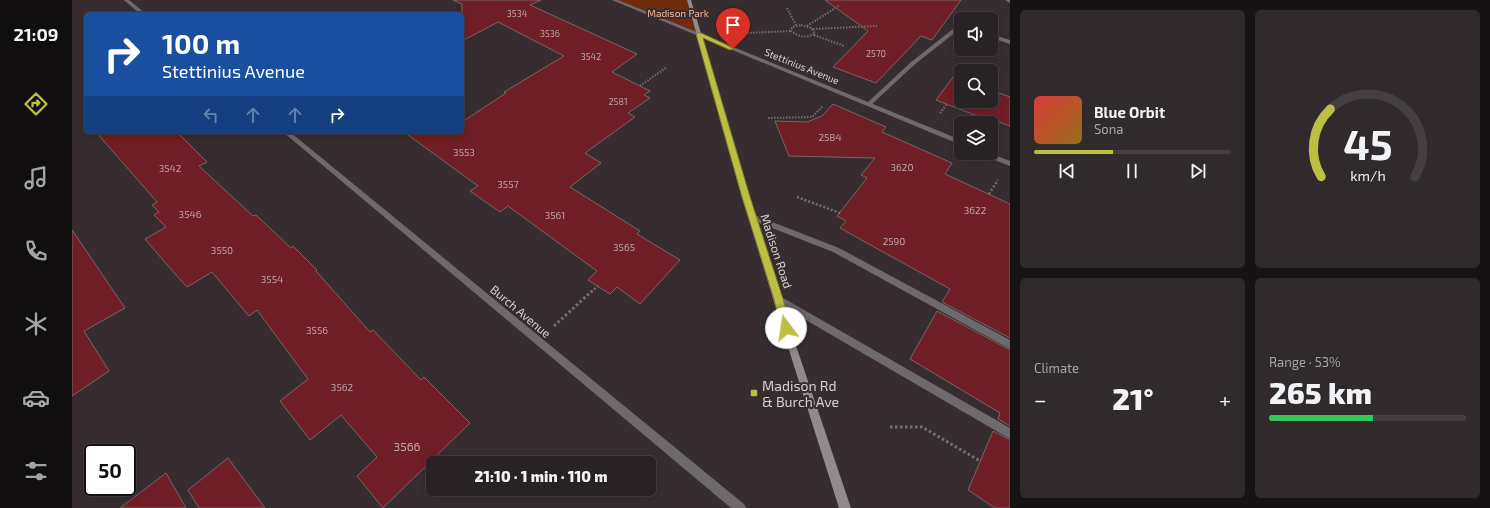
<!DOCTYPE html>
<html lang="en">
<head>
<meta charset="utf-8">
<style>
	:root { --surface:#292224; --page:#312a2c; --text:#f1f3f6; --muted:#a5a4a6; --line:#453f41; --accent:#bdbf43 }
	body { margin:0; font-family:"Exo 2",sans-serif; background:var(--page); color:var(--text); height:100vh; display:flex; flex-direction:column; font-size:15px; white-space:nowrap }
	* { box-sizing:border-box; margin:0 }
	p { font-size:13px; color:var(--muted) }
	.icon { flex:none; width:22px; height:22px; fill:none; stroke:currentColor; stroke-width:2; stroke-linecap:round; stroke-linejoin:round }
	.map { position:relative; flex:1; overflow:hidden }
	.details { display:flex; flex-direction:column; gap:10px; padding:10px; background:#171314; width:480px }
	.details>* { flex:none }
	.guide { position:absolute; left:12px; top:12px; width:380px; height:122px; border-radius:6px; box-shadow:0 2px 10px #0003,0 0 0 1px var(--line); background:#1a4fa0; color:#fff; overflow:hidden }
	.controls { position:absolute; left:882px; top:12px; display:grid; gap:8px }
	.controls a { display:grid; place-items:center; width:44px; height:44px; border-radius:6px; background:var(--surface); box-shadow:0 2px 10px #0003,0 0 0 1px var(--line); font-size:20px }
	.speed { position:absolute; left:12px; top:444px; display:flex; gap:8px; font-size:20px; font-weight:700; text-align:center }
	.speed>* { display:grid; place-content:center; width:52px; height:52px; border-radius:50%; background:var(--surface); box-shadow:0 2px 10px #0003,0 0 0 1px var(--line); line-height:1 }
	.speed .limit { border:2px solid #111; border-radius:6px; background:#fff; color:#111 }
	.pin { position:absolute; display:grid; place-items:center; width:34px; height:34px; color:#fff; margin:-41px -17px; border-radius:50% 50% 50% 0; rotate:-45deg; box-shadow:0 0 4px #0007 }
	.pin .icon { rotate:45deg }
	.me { position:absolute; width:44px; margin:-22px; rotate:346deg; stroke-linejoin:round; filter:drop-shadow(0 0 3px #0008) }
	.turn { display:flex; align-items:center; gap:14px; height:84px; padding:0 12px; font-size:18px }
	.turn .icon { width:52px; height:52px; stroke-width:2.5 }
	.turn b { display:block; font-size:28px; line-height:34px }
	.lanes { display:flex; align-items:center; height:38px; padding:0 12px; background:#0003; justify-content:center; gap:20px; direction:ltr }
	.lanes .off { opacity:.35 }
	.big { font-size:30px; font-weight:800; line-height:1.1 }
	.details .card { flex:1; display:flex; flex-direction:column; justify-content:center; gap:6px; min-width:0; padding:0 14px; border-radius:6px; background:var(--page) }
	.details .dial { align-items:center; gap:0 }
	.dial svg { height:104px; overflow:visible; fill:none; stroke:var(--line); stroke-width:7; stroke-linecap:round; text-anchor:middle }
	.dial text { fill:var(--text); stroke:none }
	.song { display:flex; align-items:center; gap:12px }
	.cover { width:48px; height:48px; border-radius:6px; background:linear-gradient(135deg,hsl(0 70% 55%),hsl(40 70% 35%)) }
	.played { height:4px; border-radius:2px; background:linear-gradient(90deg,var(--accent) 40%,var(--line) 40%) }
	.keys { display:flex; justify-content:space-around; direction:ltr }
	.heat { display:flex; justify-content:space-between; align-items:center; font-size:22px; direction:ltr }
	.charge { height:6px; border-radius:3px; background:linear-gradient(90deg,#34c759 53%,var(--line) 0) }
	.details .tiles { flex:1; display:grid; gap:10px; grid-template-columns:repeat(2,1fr) }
	.trip { position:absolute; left:354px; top:456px; width:230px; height:40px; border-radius:6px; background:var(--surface); box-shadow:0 2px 10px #0003,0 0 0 1px var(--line); font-weight:800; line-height:40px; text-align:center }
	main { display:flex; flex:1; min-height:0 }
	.menu { display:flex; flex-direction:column; width:72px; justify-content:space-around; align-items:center; background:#100e0e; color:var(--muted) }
	.menu .icon { width:28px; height:28px }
	.menu .selected { color:var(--accent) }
	.menu b { font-size:18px; color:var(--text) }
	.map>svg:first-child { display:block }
	.green { fill:#6e2b0d }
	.building { fill:#701e27; stroke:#746767 }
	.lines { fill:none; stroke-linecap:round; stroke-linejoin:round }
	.path-far2 { stroke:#766d70; stroke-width:2; stroke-dasharray:1.5 1.5; stroke-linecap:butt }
	.path-far1 { stroke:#766d70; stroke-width:2.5; stroke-dasharray:2 2; stroke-linecap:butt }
	.path { stroke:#766d70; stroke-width:3; stroke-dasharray:2.5 2.5; stroke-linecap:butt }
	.lane { fill:#6e696d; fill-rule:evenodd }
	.street { fill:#6e696d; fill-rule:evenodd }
	.secondary { fill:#90898e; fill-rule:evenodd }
	.route { fill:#bdbf43; stroke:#7b7c2c }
	.poi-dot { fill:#bdbf43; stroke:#372d30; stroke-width:1.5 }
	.labels { text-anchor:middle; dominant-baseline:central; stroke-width:4; stroke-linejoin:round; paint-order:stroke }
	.far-number-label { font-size:9px; fill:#bea4a8 }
	.far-park-label { font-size:10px; fill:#f9b69c; stroke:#372d30 }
	.far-street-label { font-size:10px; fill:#d8d1d3; stroke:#372d30 }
	.number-label { font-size:10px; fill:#bea4a8 }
	.street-label { font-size:12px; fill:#d8d1d3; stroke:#372d30 }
	.near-number-label { font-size:12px; fill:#bea4a8 }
	.near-poi-label { font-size:14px; fill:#d8d1d3; stroke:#372d30; text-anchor:start }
</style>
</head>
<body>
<main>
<nav class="menu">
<b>21:09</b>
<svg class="icon selected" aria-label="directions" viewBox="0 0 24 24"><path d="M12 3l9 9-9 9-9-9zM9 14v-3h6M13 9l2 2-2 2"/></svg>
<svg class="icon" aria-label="music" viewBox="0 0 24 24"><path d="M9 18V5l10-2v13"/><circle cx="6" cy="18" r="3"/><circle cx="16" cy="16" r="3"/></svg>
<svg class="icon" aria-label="phone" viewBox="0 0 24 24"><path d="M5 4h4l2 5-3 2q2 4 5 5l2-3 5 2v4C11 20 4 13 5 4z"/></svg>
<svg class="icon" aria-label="climate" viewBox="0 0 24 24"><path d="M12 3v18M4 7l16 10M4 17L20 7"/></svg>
<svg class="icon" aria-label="car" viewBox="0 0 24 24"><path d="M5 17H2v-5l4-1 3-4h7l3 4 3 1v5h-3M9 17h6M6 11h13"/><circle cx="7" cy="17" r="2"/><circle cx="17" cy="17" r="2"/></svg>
<svg class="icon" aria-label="filters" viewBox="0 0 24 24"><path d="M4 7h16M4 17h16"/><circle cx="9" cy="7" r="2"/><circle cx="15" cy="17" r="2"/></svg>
</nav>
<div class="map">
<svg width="938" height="508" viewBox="0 0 938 508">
	<rect width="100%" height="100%" fill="#372d30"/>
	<path class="green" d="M542,0h75l10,34z"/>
	<path class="building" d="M381,0h88l-11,5 107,49 -25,18 38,19 -6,4 6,3 -22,15 7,4 -50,36 16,10 -31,24 70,44 -3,3 43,26 -40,44 -23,-17 -7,7 -22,-14 9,-9 -89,-65 -8,6 -30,-21 8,-5 -74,-54h58v-10l44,-29 -2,-1 60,-36 -66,-34 -36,19v-37z
		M753,0h136l-29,40 -11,-4 -45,47 -43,-16 35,-36z
		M881,77l8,3v21h30v-11l19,7v29l-29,-11 -1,2 -44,-17z
		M761,104l53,23 -4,5 70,31 -7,11 65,30v134l-68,-36 8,-13 -110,-61 6,-7 -9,-5 30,-38 -6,-3 14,-17 -86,-2 -14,-35 32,1 15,-6z
		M24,132h81l30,30 -8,4 54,50 3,-1 35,33 2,-2 24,24 -1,1 54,61 3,-2 48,50 3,-3 46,46 -87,85 -26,-32 20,-19 -36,-42 -31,25 -30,-39 28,-22 -51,-69 -8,6 -37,-44 -25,15 -18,-20 -24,-28 21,-12 -12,-12 5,-3 -7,-7 5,-3z
		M0,230l53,78 -41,23 25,40 -37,25z
		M865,311l73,39v76l-12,-7 2,-6 -90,-54z
		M921,431l17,9v68h-15l-27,-18z
		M156,458l37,50h-66l-11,-18z
		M94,473l20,35h-66z"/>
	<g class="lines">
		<path class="path-far2" d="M715,8l9,17
			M729,25l10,3 4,5c-8,6 -16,4 -24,-2l1,-4z
			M735,26l33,-21
			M741,29l64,-3
			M675,33l44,-2
			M742,35l30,11
			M568,86l27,-19
			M868,113l7,-9
			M696,118l44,-1 11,-11"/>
		<path class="path-far1" d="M917,194l9,-14
			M725,197l43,16
			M519,292l7,-6"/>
		<path class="path" d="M482,326l38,-35
			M818,427h32l58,34"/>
		<path class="lane" d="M889,27v4h-4l-43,34 -43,40h-4v-2l43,-40 43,-34z
			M919,34l19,6v4l-19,-6z
			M680,214l87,34 171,92v9l-177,-97 -84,-33 -1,-2 1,-2z
			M706,295l232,133v11l-235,-137 -1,-3 1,-3z"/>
		<path class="street" d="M52,0h5l17,14h-6z
			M540,0h6l343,140v5z
			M933,0h5v3z
			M211,132h7l454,372 2,4h-15z
			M909,153h9l20,8v5l-28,-11z"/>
		<path class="secondary" d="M615,0h4l59,197 40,131 61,180h-12l-57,-180 -40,-131z"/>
	</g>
	<path class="route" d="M625,33h4l35,16 -6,1 -27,-12 47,159 33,102 8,29 -2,3 -3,1 -4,-1 -1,-3 -7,-29 -32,-102 -46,-163z"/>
	<rect class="poi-dot" x="678" y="389" width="8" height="8" rx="2"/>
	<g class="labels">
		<g class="far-number-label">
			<text x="445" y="13">3534</text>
			<text x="478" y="33">3536</text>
			<text x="804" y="53">2570</text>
			<text x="519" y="56">3542</text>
			<text x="546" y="101">2581</text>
		</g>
		<g class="far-park-label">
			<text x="606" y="13">Madison Park</text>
		</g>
		<g class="far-street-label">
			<text transform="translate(730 66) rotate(22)">Stettinius Avenue</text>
		</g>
		<g class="number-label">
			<text x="758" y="137">2584</text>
			<text x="392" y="152">3553</text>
			<text x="830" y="167">3620</text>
			<text x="98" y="168">3542</text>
			<text x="436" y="184">3557</text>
			<text x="903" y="210">3622</text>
			<text x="118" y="214">3546</text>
			<text x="483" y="215">3561</text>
			<text x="822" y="241">2590</text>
			<text x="552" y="247">3565</text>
			<text x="150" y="250">3550</text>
			<text x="200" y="279">3554</text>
			<text x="245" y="330">3556</text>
			<text x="270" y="387">3562</text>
		</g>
		<g class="street-label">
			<text transform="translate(705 251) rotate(72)">Madison Road</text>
			<text transform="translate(449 311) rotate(40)">Burch Avenue</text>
		</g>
		<g class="near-number-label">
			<text x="335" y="446">3566</text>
		</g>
		<g class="near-poi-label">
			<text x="690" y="385">Madison Rd<tspan x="690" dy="16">&amp; Burch Ave</tspan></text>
		</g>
	</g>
</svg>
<div class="controls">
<a><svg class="icon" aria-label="sound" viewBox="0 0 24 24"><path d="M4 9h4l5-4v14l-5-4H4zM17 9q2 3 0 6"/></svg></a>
<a><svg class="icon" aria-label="search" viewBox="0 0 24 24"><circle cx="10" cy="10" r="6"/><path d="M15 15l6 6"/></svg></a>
<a><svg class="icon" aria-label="layers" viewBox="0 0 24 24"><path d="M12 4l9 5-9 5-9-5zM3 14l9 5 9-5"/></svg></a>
</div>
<div class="speed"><div class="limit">50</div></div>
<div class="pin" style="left:661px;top:49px;background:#d93025"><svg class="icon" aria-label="arrive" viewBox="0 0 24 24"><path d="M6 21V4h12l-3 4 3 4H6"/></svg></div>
<svg class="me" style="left:714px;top:328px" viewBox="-20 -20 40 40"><circle r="19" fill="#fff"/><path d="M0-13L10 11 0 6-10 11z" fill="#bdbf43"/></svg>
<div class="trip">21:10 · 1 min · 110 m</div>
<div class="guide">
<div class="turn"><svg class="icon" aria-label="right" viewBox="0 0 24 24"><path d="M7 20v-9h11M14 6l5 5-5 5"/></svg><div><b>100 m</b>Stettinius Avenue</div></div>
<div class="lanes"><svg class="icon off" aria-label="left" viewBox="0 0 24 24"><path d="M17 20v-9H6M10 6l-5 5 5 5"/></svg><svg class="icon off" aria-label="ahead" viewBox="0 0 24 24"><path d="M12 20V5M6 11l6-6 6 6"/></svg><svg class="icon off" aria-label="ahead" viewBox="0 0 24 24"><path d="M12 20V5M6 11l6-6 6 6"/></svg><svg class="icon" aria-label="right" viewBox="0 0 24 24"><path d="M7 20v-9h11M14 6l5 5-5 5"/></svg></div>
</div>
</div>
<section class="details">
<div class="tiles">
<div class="card">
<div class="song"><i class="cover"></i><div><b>Blue Orbit</b><p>Sona</p></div></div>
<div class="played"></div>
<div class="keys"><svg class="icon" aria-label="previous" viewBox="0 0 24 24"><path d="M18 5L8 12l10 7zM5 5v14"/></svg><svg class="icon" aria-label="pause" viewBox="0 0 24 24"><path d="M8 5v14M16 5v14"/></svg><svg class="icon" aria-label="next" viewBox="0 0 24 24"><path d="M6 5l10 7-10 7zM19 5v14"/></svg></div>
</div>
<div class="card dial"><svg viewBox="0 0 100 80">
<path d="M14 69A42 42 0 1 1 86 69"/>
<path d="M14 69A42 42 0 0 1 21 17" stroke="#bdbf43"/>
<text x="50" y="56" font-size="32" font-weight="700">45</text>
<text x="50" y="72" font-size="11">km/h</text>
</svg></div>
<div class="card"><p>Climate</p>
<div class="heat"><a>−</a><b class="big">21°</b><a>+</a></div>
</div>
<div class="card"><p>Range · 53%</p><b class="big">265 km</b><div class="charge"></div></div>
</div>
</section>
</main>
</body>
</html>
